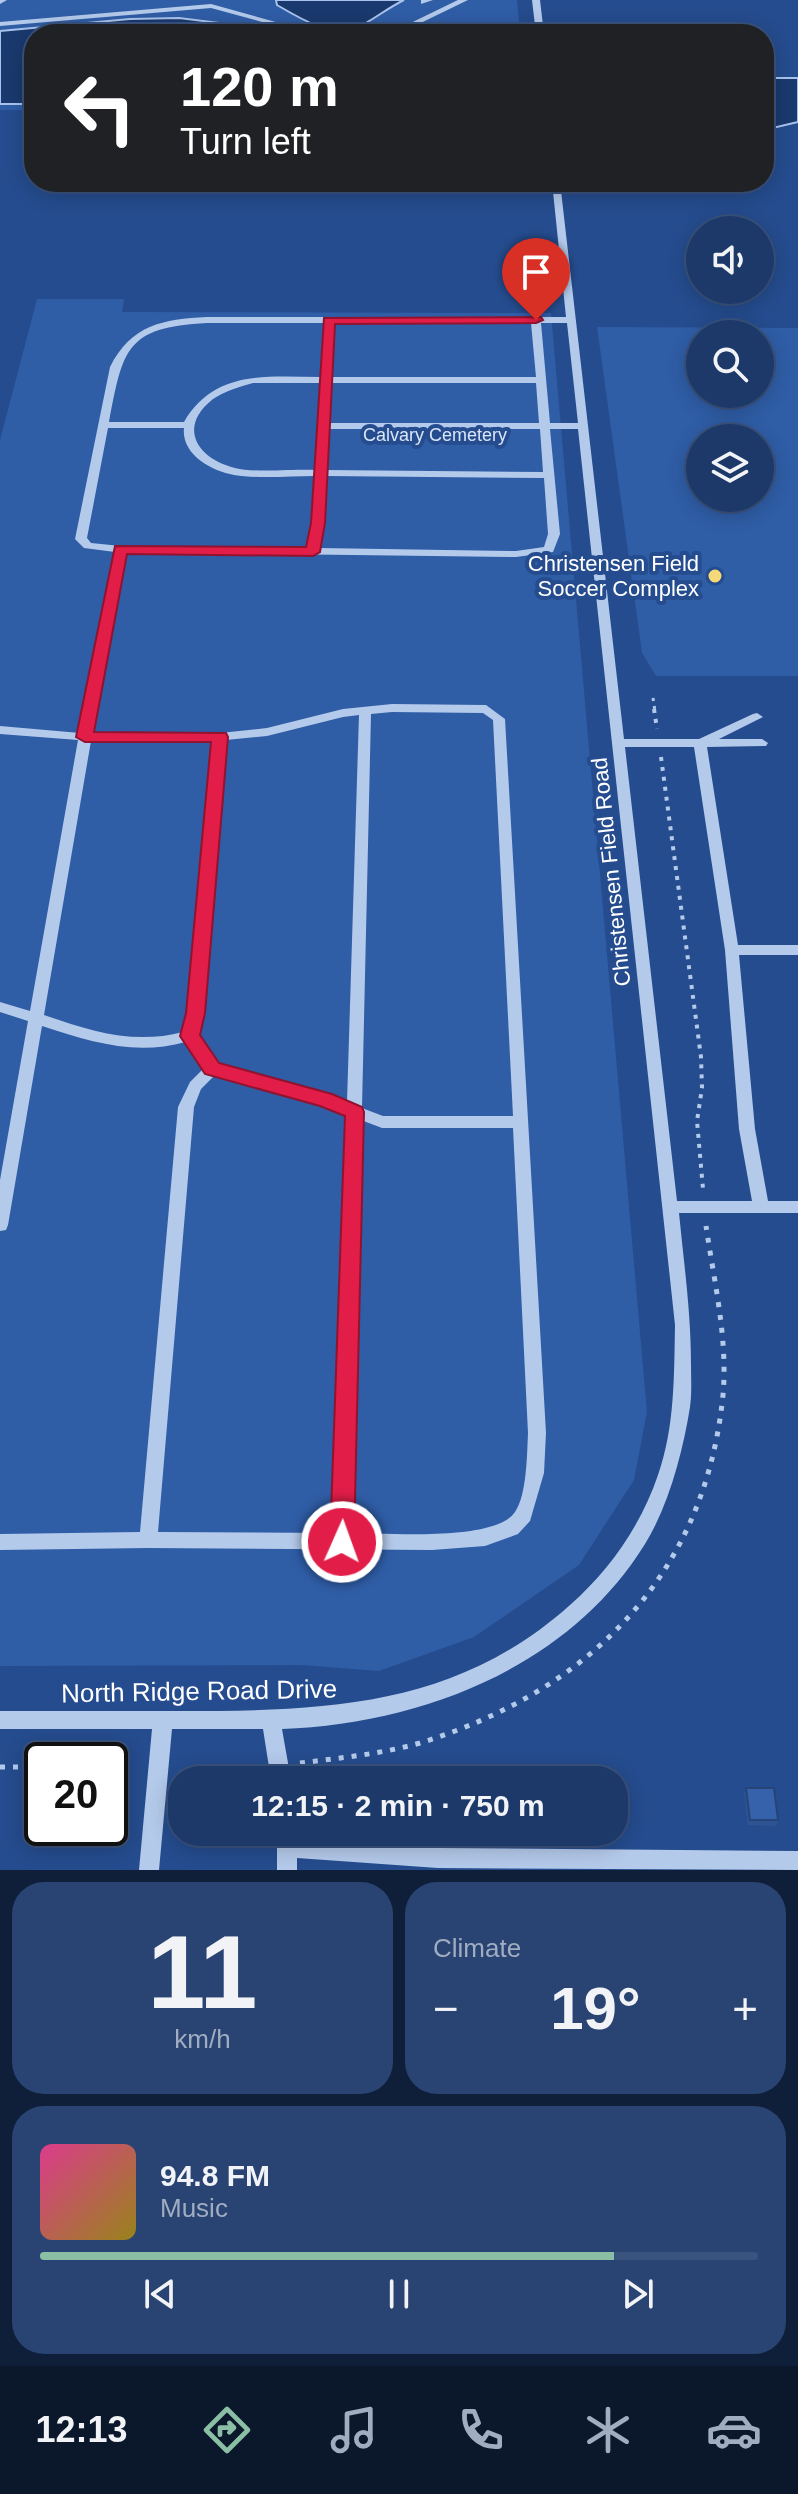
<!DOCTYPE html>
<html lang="en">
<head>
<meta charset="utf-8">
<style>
	:root { --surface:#1c396a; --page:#294472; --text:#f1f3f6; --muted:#a0acc1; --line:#3a537e; --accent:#8abfa5 }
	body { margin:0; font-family:Arial,sans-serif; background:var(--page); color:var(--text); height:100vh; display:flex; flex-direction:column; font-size:30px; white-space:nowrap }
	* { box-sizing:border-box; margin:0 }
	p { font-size:26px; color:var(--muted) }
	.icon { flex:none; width:44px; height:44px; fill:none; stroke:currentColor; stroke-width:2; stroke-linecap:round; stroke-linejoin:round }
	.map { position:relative; height:1870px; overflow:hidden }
	.side { display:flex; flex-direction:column; gap:12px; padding:12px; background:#0f1f3a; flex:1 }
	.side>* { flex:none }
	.hud { position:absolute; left:24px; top:24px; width:750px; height:168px; border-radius:32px; box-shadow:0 4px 20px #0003,0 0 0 2px var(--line); background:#202124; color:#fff; overflow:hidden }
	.tools { position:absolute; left:686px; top:216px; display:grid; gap:16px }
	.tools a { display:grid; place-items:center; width:88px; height:88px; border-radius:50%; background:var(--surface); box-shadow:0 4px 20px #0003,0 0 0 2px var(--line); font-size:40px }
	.speed { position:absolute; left:24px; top:1742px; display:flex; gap:16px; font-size:40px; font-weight:700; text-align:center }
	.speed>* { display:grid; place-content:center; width:104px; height:104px; border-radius:50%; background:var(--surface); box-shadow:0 4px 20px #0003,0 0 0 2px var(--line); line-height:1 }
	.speed .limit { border:4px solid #111; border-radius:12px; background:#fff; color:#111 }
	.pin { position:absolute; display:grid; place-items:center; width:68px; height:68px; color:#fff; margin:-82px -34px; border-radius:50% 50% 50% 0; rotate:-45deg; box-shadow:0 0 8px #0007 }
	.pin .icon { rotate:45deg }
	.me { position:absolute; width:88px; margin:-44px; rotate:2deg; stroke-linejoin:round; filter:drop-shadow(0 0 6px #0008) }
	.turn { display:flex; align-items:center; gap:28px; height:168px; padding:0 24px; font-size:36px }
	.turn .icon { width:104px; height:104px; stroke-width:2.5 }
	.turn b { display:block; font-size:56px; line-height:68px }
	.big { font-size:60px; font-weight:700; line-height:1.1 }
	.side .tile { flex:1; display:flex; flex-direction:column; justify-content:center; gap:12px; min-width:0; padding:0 28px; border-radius:32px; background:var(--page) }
	.side .dial { align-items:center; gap:0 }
	.dial b { font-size:104px; line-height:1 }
	.song { display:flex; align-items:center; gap:24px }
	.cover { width:96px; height:96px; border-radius:12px; background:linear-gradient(135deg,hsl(330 70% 55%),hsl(50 70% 35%)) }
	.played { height:8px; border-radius:4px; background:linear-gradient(90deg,var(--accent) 80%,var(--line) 80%) }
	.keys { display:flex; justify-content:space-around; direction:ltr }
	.heat { display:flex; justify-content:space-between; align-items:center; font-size:44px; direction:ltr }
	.side .tiles { flex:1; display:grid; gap:12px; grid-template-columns:1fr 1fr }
	.tile:last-child { grid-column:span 2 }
	.trip { position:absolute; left:168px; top:1766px; width:460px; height:80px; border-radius:32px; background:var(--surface); box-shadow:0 4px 20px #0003,0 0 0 2px var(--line); font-weight:700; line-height:80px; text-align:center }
	.tabs { display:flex; height:128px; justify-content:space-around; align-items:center; background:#0b172a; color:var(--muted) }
	.tabs .icon { width:56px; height:56px }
	.tabs .active { color:var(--accent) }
	.tabs b { font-size:36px; color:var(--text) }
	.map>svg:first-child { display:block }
	.green { fill:#2f5da6; fill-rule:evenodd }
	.water { fill:#1a396e; stroke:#a9c4ec; stroke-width:2 }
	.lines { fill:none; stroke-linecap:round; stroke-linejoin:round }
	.path-far2 { stroke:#b4caeb; stroke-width:3; stroke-dasharray:3 5; stroke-linecap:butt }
	.path-far1 { stroke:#b4caeb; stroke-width:4; stroke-dasharray:4 6; stroke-linecap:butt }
	.path { stroke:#b4caeb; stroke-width:5; stroke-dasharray:5 8; stroke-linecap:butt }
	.minor { fill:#b4caeb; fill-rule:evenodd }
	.wall { fill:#2e5493 }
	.building { fill:#3562ab; stroke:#254578; stroke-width:2 }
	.route { fill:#e11d48; stroke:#92132f; stroke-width:2 }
	.poi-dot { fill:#f5d978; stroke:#254c8e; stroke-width:3 }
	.labels { text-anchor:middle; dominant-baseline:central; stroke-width:8; stroke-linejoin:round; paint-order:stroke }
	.far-park-label { font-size:18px; fill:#d9e5f8; stroke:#254c8e }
	.poi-label { font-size:22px; fill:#fff; stroke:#254c8e; text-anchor:end }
	.street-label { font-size:22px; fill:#fff; stroke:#254c8e }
	.near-street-label { font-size:26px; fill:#fff; stroke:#254c8e }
</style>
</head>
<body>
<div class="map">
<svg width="798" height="1870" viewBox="0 0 798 1870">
	<rect width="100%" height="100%" fill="#254c8e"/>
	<path class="green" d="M0,0h517l3,34h-486v76h-34z
		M37,299h87l-2,13 429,1 96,1099 -13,68 -55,85 -105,72 -95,34 -78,-6 -301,1v-1226z
		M597,327l201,1v348h-142l-14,-23zM760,334v60h-60v-60zM760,438v60h-60v-60z"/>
	<path class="water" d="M276,0h128c-17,8 -33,22 -50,29 -23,9 -58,-13 -77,-24z
		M179,18l40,5 15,11h-200v70h-34v-73l130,-12z
		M764,78h34v44l-34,8z"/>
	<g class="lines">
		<path class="path-far2" d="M653,698l2,13"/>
		<path class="path-far1" d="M654,709l3,20
			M661,757l40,300 1,31 -5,33 6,68"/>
		<path class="path" d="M300,1763c40,-5 81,-9 120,-20 169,-52 285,-167 303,-348 5,-56 -9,-114 -17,-169
			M0,1767h42
			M180,1773l79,-5
			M110,1776l26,-1"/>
		<path class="minor" d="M0,0h7l-7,4z
			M421,0h12l-12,4z
			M458,0h10l-70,34h-10z
			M532,0h8l4,34h-8z
			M211,4l108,30h-13l-95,-26 -211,18v-4z
			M552,182h8l64,557h75l54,-25 4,-1 6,4 -44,22h43l6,4 -2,3 -59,1 31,198h60v10h-59l16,174 13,72h30v12h-119c5,51 12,100 12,151 0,14 1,29 -1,43 -7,44 -21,98 -45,137 -76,123 -223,180 -363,185l9,51h-20l-8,-51h-91l-13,141h-20l13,-141h-152v-18c61,0 122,0 182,0 146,0 274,-4 388,-106 40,-35 71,-80 88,-130 17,-48 16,-100 17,-150l-97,-896h-28l10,105 -7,18 -37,5 -390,-5 -34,181h128l47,-5 76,-19 49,-5 94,1 19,14 41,714 -2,40 -14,48 -12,13 -33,12 -53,4 -284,-2 -148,2v-16l140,-2 38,-425 12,-25 14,-14 -18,-26c-52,14 -94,0 -144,-16l-34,199 -2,5 -6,1v-51l28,-159 -28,-9v-10l30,9 48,-271 -78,-6v-8l80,7 35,-181 -31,-4 -9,-9 35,-172c21,-42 53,-48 97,-50h359zM207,323h117l-3,54c-53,0 -106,-8 -137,45h-75c14,-72 16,-95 98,-99zM334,323h197l5,54h-205zM541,323h26l11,100h-28zM253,383h67l-5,87c-21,-1 -61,3 -80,-2 -38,-9 -58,-41 -22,-69 12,-8 26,-12 40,-16zM331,383h205l3,40h-210zM108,428h76c-3,26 27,43 50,47 24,4 56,1 81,1l-3,47 -4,25 -187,-2 -30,-3 -4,-5zM328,429h212l3,43 -217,-2zM326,476l218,2 4,56 -4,13 -28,4 -197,-3 5,-25zM392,712l91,1 10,7 20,396h-130l-21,-8 9,-394zM359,715l-12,387 -130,-37 -20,-29 5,-23 24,-273 41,-4 76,-19zM91,741h122l-25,272 -5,19c-49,13 -93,-1 -139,-17zM625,747h69l31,203 14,179 13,72h-75zM215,1075l107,30 24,9 -13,419 -175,-1 36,-425 7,-18zM361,1120l21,8h131l15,305c-1,21 -1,62 -13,79 -20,30 -129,21 -164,21z
			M277,1832h20v6l141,10 360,3v19l-360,-2 -141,-10v12h-20z"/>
	</g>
	<path class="wall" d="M746,1788l32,32 -2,6 -28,-1 -4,-32z"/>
	<path class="building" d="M271,30h25v4h-25z
		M746,1788h28l4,32h-28z"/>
	<path class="route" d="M541,317l2,3 -7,3 -201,1 -10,199 -5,29 -7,4 -186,-2 -33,178 132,1 2,4 -23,276 -5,22 19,28 113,31 30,13 2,5 -10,430 -4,7 -8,4 -9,-4 -3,-7 15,-426 -25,-10 -115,-32 -25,-38 6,-23 25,-271h-126l-9,-5 39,-191 191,1 5,-24 13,-205z"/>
	<circle class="poi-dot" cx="715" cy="576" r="8"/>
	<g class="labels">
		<g class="far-park-label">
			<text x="435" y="435">Calvary Cemetery</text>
		</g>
		<g class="poi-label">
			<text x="699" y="563">Christensen Field<tspan x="699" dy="25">Soccer Complex</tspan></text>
		</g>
		<g class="street-label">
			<text transform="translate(611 872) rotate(-96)">Christensen Field Road</text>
		</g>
		<g class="near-street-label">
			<text transform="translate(199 1691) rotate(-1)">North Ridge Road Drive</text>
		</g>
	</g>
</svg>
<div class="tools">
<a><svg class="icon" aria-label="sound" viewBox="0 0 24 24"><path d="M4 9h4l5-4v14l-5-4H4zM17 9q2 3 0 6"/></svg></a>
<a><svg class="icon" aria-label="search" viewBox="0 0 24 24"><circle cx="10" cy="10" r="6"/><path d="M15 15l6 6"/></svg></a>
<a><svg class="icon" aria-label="layers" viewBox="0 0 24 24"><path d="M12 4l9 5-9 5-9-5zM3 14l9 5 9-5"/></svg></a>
</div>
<div class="speed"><div class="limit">20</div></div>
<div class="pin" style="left:536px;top:320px;background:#d93025"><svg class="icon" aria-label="arrive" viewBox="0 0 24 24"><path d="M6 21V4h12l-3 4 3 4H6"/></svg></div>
<svg class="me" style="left:342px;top:1542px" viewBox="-20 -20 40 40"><circle r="17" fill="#e11d48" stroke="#fff" stroke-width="3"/><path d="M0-11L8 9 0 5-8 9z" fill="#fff"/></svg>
<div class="trip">12:15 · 2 min · 750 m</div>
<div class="hud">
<div class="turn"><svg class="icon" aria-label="left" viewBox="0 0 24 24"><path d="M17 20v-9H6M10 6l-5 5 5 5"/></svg><div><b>120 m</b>Turn left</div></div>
</div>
</div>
<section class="side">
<div class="tiles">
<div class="tile dial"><b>11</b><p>km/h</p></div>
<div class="tile"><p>Climate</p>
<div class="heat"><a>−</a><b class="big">19°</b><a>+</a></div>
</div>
<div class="tile">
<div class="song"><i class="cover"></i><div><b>94.8 FM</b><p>Music</p></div></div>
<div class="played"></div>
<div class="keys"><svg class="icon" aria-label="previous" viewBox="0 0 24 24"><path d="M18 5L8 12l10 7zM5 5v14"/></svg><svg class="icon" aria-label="pause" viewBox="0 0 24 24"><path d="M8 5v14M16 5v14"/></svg><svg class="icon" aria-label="next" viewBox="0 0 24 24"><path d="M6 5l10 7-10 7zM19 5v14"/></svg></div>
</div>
</div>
</section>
<nav class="tabs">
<b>12:13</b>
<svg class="icon active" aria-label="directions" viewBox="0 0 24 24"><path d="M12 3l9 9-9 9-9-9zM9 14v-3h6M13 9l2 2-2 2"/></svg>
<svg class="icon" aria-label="music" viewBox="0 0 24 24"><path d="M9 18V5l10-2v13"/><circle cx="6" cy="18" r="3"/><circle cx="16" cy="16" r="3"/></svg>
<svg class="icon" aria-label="phone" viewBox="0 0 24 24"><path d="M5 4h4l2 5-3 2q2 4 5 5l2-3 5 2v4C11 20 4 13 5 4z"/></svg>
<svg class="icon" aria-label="climate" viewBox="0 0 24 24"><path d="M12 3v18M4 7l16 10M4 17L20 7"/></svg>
<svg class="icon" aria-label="car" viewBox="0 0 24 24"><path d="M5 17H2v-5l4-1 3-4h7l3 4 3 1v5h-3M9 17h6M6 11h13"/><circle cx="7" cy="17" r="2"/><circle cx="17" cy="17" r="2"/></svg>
</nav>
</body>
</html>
